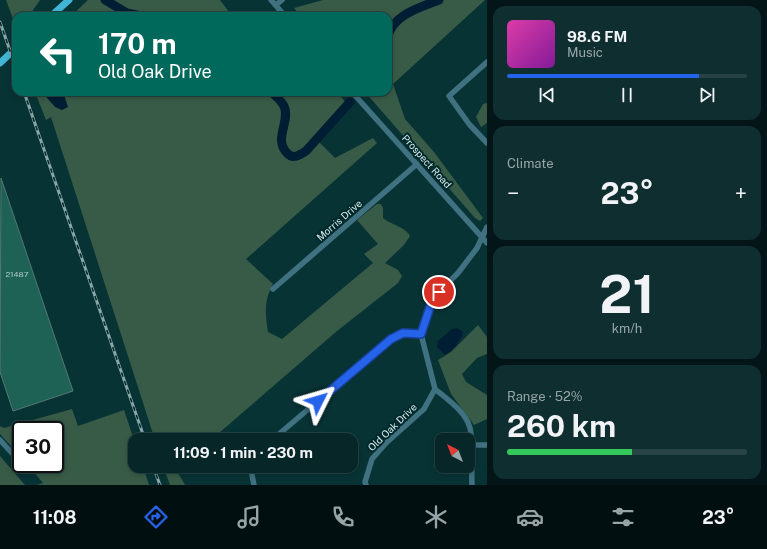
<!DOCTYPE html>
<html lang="en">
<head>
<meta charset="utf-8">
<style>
	:root { --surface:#062628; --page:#0f2e30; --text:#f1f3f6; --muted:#98a5a8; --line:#274345; --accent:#2563eb }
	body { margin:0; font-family:"Public Sans",sans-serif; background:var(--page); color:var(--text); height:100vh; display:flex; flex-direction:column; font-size:15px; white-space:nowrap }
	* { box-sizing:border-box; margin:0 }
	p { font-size:13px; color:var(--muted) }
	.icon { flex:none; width:22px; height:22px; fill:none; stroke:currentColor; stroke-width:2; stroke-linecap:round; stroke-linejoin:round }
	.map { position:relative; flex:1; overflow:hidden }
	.panel { display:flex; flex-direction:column; gap:6px; padding:6px; background:#031516; width:280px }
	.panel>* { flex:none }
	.banner { position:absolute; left:12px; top:12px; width:380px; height:84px; border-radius:12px; box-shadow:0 2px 6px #0003,0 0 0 1px var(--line); background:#00695c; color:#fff; overflow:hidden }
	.needle { width:26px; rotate:318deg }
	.buttons { position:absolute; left:435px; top:433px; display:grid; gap:8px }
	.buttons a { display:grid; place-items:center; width:40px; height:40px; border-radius:8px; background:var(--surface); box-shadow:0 2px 6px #0003,0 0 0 1px var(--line); font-size:20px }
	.speed { position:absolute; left:12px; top:421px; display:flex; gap:8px; font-size:20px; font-weight:700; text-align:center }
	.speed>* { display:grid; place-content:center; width:52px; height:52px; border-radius:50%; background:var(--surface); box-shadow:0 2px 6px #0003,0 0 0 1px var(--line); line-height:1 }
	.speed .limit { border:2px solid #111; border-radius:6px; background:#fff; color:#111 }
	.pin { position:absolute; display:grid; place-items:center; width:34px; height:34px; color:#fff; margin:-17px; border:2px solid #fff; border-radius:50%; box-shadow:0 1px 4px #0007 }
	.me { position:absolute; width:44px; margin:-22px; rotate:50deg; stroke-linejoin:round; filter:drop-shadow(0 0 3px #0008) }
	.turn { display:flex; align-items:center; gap:14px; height:84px; padding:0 20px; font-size:18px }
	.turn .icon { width:52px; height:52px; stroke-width:2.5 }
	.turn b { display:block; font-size:28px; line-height:34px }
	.big { font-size:30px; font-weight:700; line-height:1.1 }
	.panel .tile { flex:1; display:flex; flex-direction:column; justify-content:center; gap:6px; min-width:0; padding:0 14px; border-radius:12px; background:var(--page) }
	.panel .dial { align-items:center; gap:0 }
	.dial b { font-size:52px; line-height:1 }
	.song { display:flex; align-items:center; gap:12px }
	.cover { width:48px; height:48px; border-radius:6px; background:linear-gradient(135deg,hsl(320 70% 55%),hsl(290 70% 35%)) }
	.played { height:4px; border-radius:2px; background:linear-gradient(90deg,var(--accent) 80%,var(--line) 80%) }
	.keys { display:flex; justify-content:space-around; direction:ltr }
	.heat { display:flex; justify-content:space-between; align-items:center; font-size:22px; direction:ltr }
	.charge { height:6px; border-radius:3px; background:linear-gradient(90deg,#34c759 52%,var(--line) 0) }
	.trip { position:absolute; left:128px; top:433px; width:230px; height:40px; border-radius:12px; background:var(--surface); box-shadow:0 2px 6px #0003,0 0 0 1px var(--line); font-weight:700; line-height:40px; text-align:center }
	.menu { display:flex; height:64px; justify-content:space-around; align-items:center; background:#020f10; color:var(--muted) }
	.menu .icon { width:28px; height:28px }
	.menu .on { color:var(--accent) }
	.menu b { font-size:18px; color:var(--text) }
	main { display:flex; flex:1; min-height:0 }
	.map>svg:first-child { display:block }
	.green { fill:#385b47 }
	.water { fill:#001e33 }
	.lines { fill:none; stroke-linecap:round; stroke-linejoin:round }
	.river { stroke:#001e33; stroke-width:9 }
	.building { fill:#1e6256; stroke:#537971 }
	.minor { stroke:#407180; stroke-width:5.5 }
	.major { stroke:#42b5d5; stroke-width:7 }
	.rail-casing { stroke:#89a6a8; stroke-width:3 }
	.rail { stroke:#00292b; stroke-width:1.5; stroke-dasharray:4.5; stroke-linecap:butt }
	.route-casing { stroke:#184099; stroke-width:10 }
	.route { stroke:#2563eb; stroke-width:7 }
	.labels { text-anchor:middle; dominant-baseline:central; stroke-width:4; stroke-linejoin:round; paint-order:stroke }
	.number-label { font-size:8px; fill:#aacac8 }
	.street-label { font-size:10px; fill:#d8edee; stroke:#00292b }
</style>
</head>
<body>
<main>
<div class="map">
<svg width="487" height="485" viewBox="0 0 487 485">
	<rect width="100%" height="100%" fill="#083335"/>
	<path class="green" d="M6,0h34l-11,16h-13v11z
		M88,0h132l12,16h-161z
		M323,0h162l-92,84 12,35 29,33 49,66 -3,3 -5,-3 -110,-126h23v-76h-87l-7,-8z
		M35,92h303l7,10 -30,36 20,20 38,-20 4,5 -131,116 27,25c-9,16 -8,30 -5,48l14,7 91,-76 -9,-9 14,-10 -21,-24 20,-16h4l2,4v10c7,6 24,10 27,18l-6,9 -19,18 13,7 4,6 -4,7 -61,48 -126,109h-56l-104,-323 -5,3z
		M487,103v20l-6,4 -5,-10 7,-13z
		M478,325l9,12v17l-10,4 -15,16 4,8 21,13v24l-13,6 -23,-31 -13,-34 13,-8z
		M72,409l6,17 46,-16 11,33v23h8l6,19h-112l6,-2 -16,-19h28v-34h-34v27l-21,-23v-8l4,2z
		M0,456l25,29h-25z
		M163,466h18l-9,8 5,-3 8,14h-15z"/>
	<path class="water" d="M42,92h21l5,15 -6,3 -7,-3z
		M457,328l6,4c-2,10 -10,18 -18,23l-8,-8 1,-6 14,-12z"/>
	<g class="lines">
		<path class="river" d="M105,0l22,13 14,3
			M388,37c4,-22 33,-30 51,-37
			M271,92c4,3 10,9 13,14 7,15 -11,33 3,47 6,7 13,2 19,-2l44,-49"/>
	</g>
	<path class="building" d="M1,178l72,213 -60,20 -13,-39z"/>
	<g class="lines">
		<path class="minor" d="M271,0l14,16
			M276,5l6,-5
			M487,62l-38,34 20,28 18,19
			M352,92l135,151
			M273,289l144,-125
			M435,389c12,10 31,23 35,39 4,18 1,39 2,57
			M0,440l21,23
			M272,440l119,-101 12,-6 18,1
			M471,445h16
			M253,466l-2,4 3,15
			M366,485l-1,-3 7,-23 14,-16 38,-34 11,-20 -14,-55 6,-20 6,-16 25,-25 19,-25 10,-21"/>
		<path class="major" d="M51,16l18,-16
			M0,63l16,-15"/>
		<defs>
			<path id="rail" d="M0,22l16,46
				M24,92l121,348
				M153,466l7,19"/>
		</defs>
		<use href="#rail" class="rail-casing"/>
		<use href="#rail" class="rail"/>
	</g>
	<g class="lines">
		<defs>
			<path id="route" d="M318,401l73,-62 12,-6 18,1 12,-36 6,-6"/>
		</defs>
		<use href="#route" class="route-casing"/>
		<use href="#route" class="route"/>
	</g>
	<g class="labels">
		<g class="number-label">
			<text x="17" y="274">21487</text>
		</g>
		<g class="street-label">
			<text transform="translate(427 161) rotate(48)">Prospect Road</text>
			<text transform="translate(339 220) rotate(-41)">Morris Drive</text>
			<text transform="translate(392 427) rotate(-44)">Old Oak Drive</text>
		</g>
	</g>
</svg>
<div class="buttons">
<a><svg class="needle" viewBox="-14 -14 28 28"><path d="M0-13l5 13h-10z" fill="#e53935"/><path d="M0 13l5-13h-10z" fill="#98a5a8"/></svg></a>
</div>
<div class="speed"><div class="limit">30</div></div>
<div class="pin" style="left:439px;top:292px;background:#d93025"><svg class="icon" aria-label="arrive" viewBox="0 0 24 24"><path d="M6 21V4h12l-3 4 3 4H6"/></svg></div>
<svg class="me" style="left:318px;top:401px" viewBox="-20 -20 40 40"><path d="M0-17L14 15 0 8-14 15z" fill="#2563eb" stroke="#fff" stroke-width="4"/></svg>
<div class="trip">11:09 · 1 min · 230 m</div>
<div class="banner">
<div class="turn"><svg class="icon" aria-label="left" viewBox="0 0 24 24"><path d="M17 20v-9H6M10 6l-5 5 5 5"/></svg><div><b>170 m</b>Old Oak Drive</div></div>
</div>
</div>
<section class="panel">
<div class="tile">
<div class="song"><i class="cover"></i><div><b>98.6 FM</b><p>Music</p></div></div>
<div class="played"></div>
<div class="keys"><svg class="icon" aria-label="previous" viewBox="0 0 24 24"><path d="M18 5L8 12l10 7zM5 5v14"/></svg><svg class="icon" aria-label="pause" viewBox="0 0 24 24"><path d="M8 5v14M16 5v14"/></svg><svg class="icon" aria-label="next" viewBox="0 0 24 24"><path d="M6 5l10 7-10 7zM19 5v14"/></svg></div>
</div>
<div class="tile"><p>Climate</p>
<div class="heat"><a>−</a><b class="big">23°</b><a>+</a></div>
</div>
<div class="tile dial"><b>21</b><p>km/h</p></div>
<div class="tile"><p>Range · 52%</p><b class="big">260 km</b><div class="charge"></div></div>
</section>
</main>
<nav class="menu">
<b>11:08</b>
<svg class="icon on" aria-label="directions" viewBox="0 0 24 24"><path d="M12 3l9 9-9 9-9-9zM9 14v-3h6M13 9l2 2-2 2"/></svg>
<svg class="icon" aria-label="music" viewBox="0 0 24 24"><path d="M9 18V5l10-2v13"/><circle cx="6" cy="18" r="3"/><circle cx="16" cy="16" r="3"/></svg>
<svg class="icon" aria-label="phone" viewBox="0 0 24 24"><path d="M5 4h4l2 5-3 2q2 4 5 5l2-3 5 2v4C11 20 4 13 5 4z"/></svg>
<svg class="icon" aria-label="climate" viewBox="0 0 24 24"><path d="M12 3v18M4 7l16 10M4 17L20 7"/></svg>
<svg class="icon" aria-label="car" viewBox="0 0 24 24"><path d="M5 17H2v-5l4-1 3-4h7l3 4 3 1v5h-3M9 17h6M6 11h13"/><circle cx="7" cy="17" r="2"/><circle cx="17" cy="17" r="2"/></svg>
<svg class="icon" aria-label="filters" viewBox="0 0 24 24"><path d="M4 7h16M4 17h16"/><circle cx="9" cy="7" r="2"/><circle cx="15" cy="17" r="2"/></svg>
<b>23°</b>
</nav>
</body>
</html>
